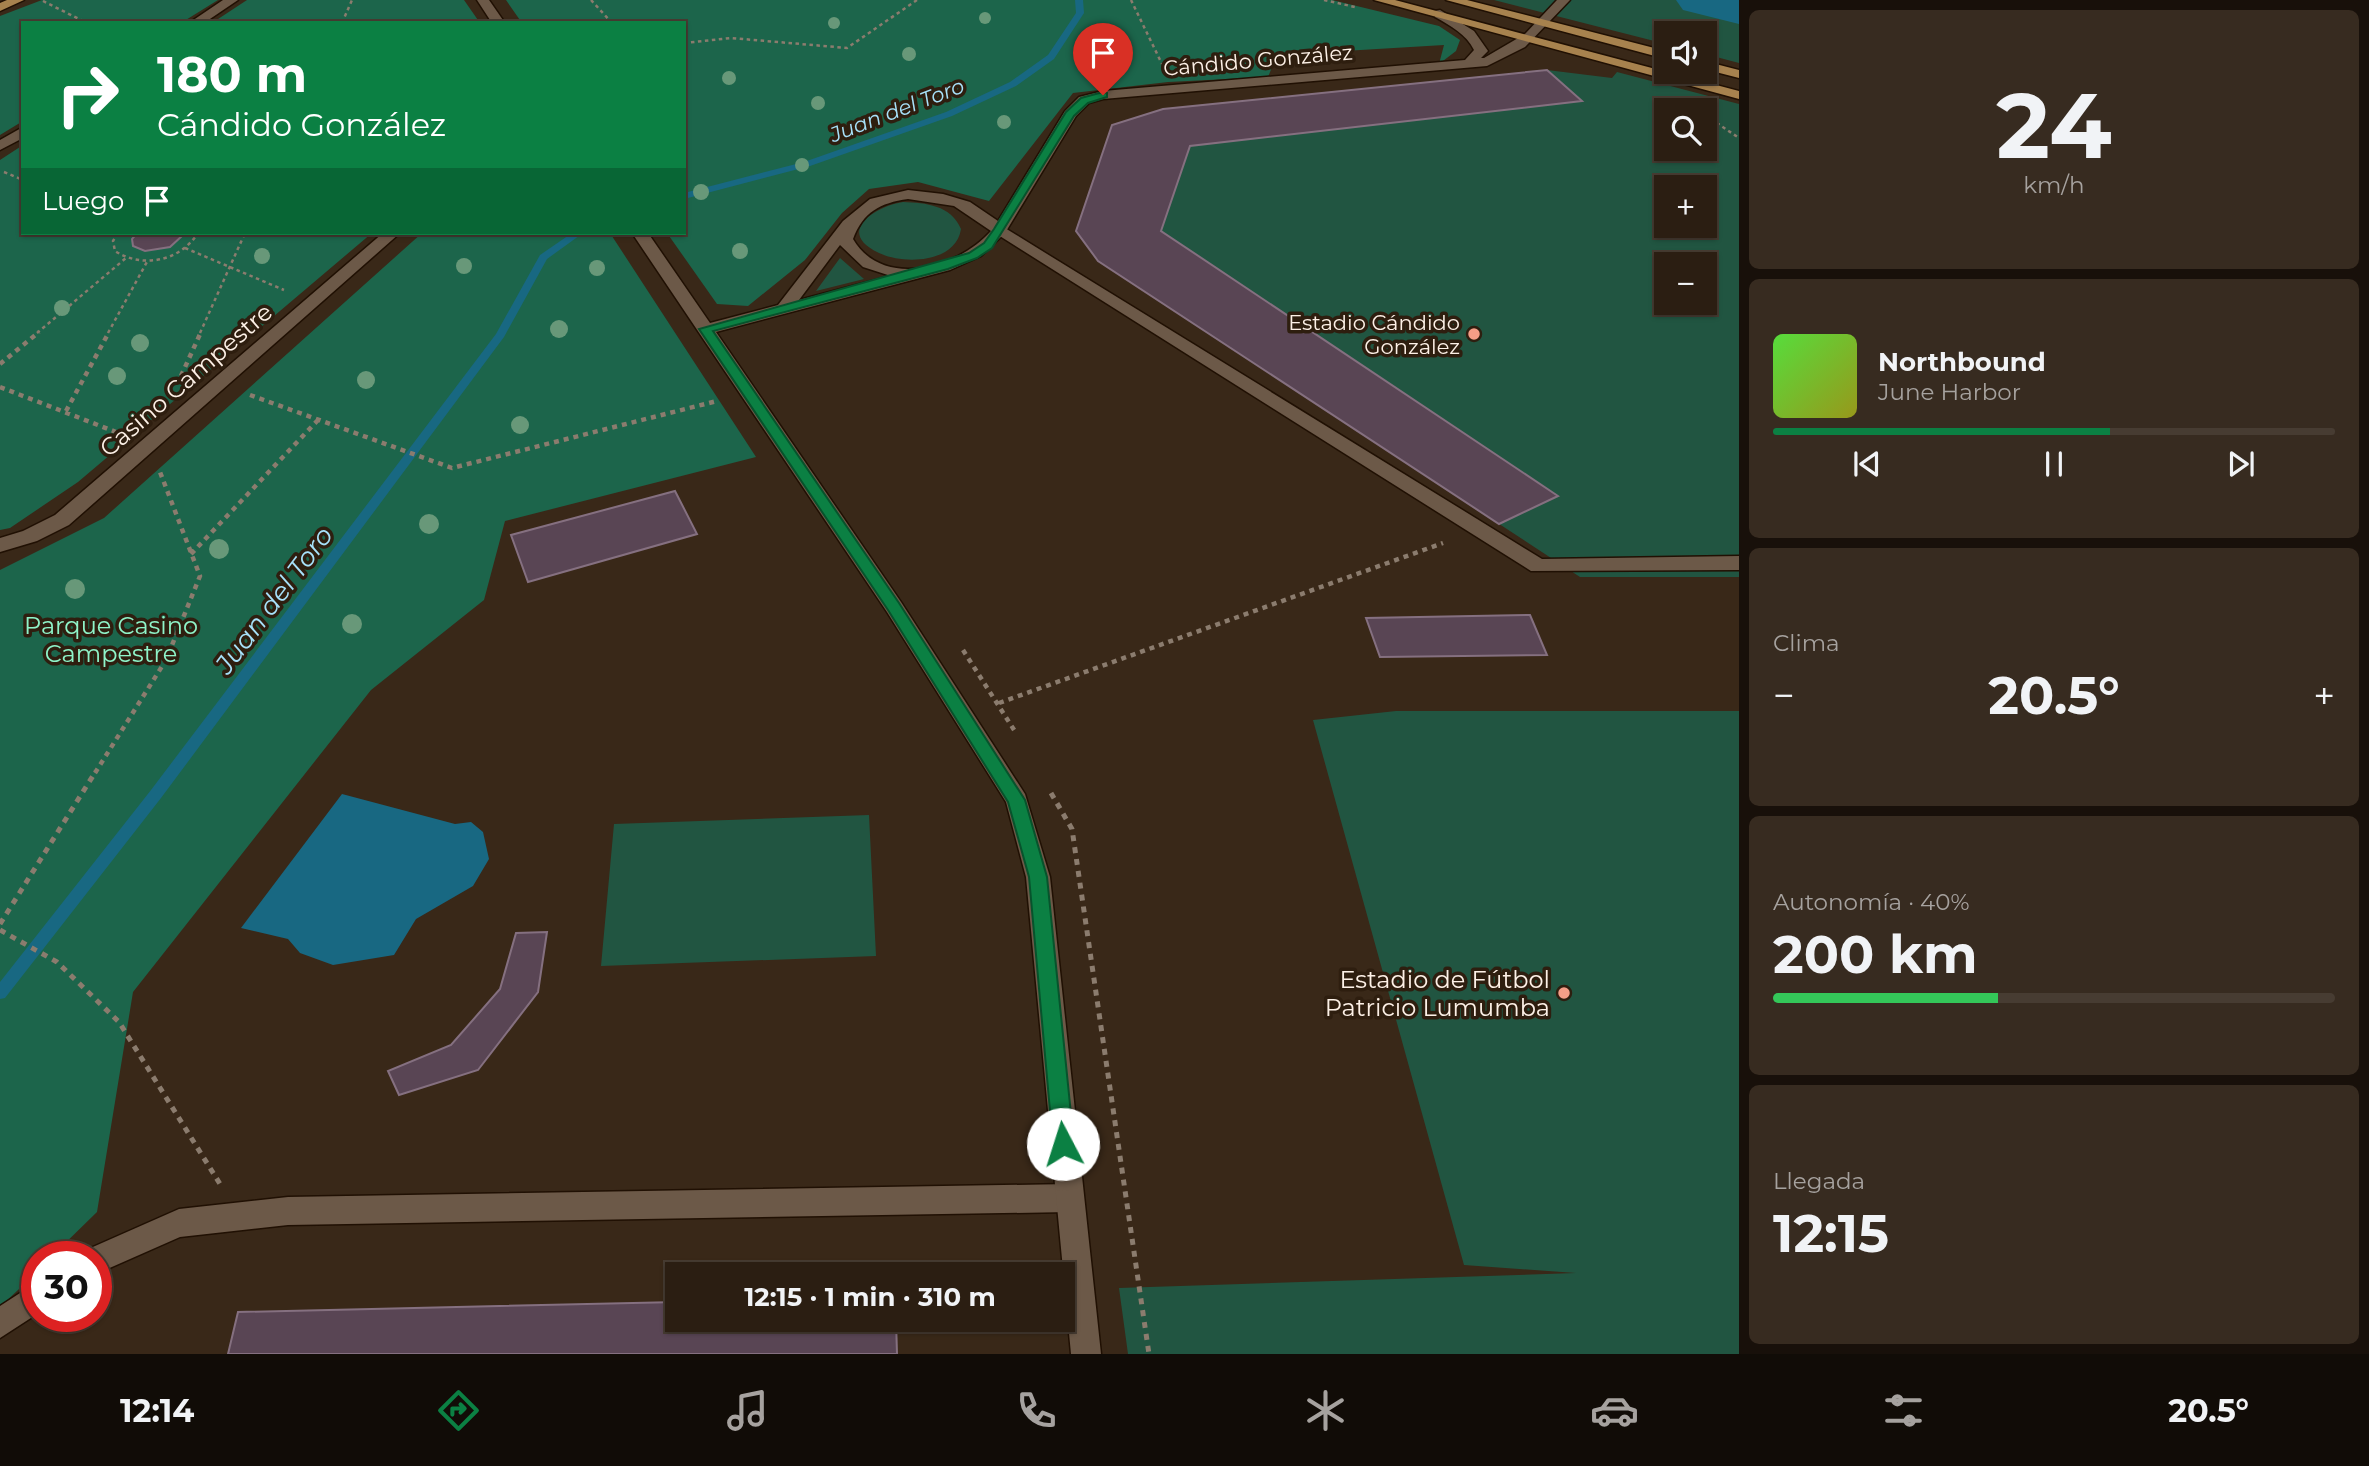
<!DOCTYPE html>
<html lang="es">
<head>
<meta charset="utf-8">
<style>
	:root { --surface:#2b1e12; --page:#372b20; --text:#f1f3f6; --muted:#a6a29f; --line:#473c32; --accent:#0b8043 }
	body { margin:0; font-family:Montserrat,sans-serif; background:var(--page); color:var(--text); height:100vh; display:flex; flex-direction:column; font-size:26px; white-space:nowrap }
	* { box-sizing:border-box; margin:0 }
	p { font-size:23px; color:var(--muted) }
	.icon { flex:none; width:38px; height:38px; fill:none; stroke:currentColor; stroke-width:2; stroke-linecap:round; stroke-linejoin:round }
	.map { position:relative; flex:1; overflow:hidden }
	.panel { display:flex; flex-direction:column; gap:10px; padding:10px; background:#18100a; width:630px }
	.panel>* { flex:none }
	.banner { position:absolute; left:21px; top:21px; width:665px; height:214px; border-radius:0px; box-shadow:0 2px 5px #0004,0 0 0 2px var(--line); background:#0b8043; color:#fff; overflow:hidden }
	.fabs { position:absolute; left:1654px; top:21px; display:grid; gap:14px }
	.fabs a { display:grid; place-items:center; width:63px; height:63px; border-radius:0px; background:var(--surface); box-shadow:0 2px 5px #0004,0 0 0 2px var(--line); font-size:35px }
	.speed { position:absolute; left:21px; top:1241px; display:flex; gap:14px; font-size:35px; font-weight:700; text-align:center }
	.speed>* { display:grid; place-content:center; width:91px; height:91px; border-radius:50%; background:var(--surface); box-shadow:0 2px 5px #0004,0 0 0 2px var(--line); line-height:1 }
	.speed .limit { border:10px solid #d22; background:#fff; color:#111 }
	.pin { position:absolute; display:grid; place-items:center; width:60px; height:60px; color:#fff; margin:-72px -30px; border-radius:50% 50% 50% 0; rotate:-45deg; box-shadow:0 0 7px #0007 }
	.pin .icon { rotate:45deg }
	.me { position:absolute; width:77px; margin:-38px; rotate:355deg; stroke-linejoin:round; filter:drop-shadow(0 0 5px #0008) }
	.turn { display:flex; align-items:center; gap:24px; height:147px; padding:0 21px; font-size:32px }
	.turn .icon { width:91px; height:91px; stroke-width:2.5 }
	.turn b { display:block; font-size:49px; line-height:60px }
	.then { display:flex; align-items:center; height:66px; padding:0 21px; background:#0003; gap:14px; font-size:26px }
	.big { font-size:52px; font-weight:700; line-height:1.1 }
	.panel .widget { flex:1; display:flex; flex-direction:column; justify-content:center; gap:10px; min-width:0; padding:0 24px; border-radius:10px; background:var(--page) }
	.panel .dial { align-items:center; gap:0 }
	.dial b { font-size:91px; line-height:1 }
	.song { display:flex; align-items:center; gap:21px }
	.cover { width:84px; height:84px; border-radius:10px; background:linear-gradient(135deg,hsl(110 70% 55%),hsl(60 70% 35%)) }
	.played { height:7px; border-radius:4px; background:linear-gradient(90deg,var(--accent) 60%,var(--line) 60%) }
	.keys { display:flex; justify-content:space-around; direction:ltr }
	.heat { display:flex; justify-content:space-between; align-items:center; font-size:38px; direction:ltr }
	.charge { height:10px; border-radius:5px; background:linear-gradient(90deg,#34c759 40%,var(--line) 0) }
	.trip { position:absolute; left:665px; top:1262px; width:410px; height:70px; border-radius:0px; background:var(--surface); box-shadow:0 2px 5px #0004,0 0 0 2px var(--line); font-weight:700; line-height:70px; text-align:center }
	.menu { display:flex; height:112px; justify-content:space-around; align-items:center; background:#110c07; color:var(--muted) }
	.menu .icon { width:49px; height:49px }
	.menu .active { color:var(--accent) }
	.menu b { font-size:32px; color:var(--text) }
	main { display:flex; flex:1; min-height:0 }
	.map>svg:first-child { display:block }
	.green { fill:#215541; fill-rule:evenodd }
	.forest { fill:#1c654b }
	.water { fill:#186882 }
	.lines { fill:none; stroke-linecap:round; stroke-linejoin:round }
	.stream { fill:#186882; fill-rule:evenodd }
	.river { fill:#186882; fill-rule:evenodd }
	.building { fill:#594554; stroke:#857080; stroke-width:2 }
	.service-casing { stroke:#201003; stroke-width:3 }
	.pedestrian-casing { stroke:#201003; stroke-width:3 }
	.minor-casing { stroke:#201003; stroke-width:3 }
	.primary-casing { stroke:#201003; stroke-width:3 }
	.path-far2 { stroke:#8b7c6e; stroke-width:2.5; stroke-dasharray:3.5 3.5; stroke-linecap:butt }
	.path-far1 { stroke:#8b7c6e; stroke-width:4.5; stroke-dasharray:5 5; stroke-linecap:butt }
	.path { stroke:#8b7c6e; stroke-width:5; stroke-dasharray:6 6; stroke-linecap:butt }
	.service { fill:#6c5948; fill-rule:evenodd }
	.pedestrian { fill:#6c5948; fill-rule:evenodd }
	.minor { fill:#6c5948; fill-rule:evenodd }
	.primary { fill:#a7824e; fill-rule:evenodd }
	.tree { fill:#689879 }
	.route { fill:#0b8043; stroke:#07532c; stroke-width:2 }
	.poi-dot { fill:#f49e87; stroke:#2e1e0f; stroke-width:2.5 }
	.labels { text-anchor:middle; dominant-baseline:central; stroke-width:7; stroke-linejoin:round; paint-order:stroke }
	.far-street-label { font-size:21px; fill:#fdf1e7; stroke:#2e1e0f }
	.far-water-label { font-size:21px; font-style:italic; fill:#a7e2fa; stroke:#2e1e0f }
	.far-poi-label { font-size:21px; fill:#fdf1e7; stroke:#2e1e0f; text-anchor:end }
	.street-label { font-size:24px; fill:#fdf1e7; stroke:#2e1e0f }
	.park-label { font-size:24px; fill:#8ff4c9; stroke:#2e1e0f }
	.poi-label { font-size:24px; fill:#fdf1e7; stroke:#2e1e0f; text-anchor:end }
	.water-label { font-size:26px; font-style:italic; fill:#a7e2fa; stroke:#2e1e0f }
</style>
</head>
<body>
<main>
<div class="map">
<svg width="1739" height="1354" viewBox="0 0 1739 1354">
	<rect width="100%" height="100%" fill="#392818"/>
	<path class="green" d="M1494,0h245v63l-34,-9 -1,-21h-38v11z
		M1547,70l65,8 5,-6 122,32v473h-159l-482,-316 -22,-30 36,-106 51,-16zM1666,110h38v39h-38zM1666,187h38v39h-38zM1666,264h38v39h-38z
		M903,202c23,1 48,3 58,27 -5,34 -57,36 -82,24 -45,-21 -3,-47 24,-51z
		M840,258l24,21 -48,12z
		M1396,711h343v643h-611l-9,-66 457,-15 -112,-8 -151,-545z
		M869,815l7,141 -275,10 13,-142z"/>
	<path class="forest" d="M42,0h176l-37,23h-158v98l-23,14v-119z
		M247,0h217l16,23h-268z
		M506,0h826l107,26 21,14 -4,11 -17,13 5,-19 -167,10 -9,22 -100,5 -95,11 -84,108 -71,-19 -49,7 -27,24 -37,47 -57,46 -31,-2 -50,-71h17v-210h-162z
		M23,145v88h349l-294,249 -68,46 -10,2v-370z
		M422,233h188l146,224 -251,64 -21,79 -113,90 -238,302 -36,220 -45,44h-15v16l-37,35v-737l104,-52z"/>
	<path class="water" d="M342,794l113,30 16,-2 12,10 6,27 -16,27 -57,33 -22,36 -61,10 -33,-12 -12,-14 -47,-11z"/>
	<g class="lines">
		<path class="stream" d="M1075,0h8l1,13 -30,46 -38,27 -64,30 -142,50 -126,33v-6l120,-31 142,-50 64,-30 38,-27 28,-42z
			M572,233h11l-36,26 -43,78 -343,461 -156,200 -5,1v-17l151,-192 345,-456 44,-79z"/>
		<path class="river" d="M1676,0h63v24l-56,-14z"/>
	</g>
	<path class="building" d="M1547,70l35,31 -392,45 -29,85 397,265 -59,28 -401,-263 -22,-30 36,-106 51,-16z
		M137,233h46v2l-13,12 -25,4 -12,-5 -1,-7z
		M675,491l22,43 -169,48 -17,-47z
		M1530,615l17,40 -167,2 -14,-39z
		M547,932l-9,60 -60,78 -79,25 -11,-24 63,-26 49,-56 16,-56z
		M677,1302v18h219l1,34h-669l10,-42z"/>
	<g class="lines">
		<defs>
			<path id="service" d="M1000,225l542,334 197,-3v14l-208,1 -536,-338v-6z
				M1069,1184l10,4 4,10 -4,10 -10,4 -781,13 -108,12 -84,37v-18h-13l3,-6 93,-41 109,-12z
				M37,1282v32l-37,24v-32z"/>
			<path id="pedestrian" d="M223,0h15l-34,23h-15z
				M477,0h12l16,23h-13z
				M23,127v11l-23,12v-10z"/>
			<path id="minor" d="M1557,0h13l-45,47 -38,19 -384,33 -14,4 -13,13 -71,117 -24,23 -31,14 -234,62 185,270 124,192 25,83 51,477h-30l-45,-477 -20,-75 -119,-190 -255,-379h16l62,90 68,-18 65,-84 27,-22 38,-9 35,4 27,8 28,19 67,-110 14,-14 24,-6 362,-31 9,-10c-8,-16 -23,-24 -39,-33v-6l5,-1 34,21 14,20 -7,7h3l41,-24zM908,199l46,7 37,25c-33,37 -108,59 -138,8 10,-27 27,-36 55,-40zM840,245l23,22 28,9 -92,24z
				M383,233h17l-331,292 -32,16 -37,11v-14l23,-7 32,-16z"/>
			<path id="primary" d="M7,0h17l-24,11v-8z
				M1374,0h21l344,91v8z
				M1446,0h21l199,51v8z
				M1704,61l35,9v8l-35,-9z"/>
		</defs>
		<use href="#service" class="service-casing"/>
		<use href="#pedestrian" class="pedestrian-casing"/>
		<use href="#minor" class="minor-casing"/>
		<use href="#primary" class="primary-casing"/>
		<path class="path-far2" d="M591,0l21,23
			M1131,0l31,64
			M1324,0l31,7
			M43,1l44,22
			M342,23l10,-23
			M684,43l47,-5 116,10 70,-48
			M1705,115l34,23
			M4,172l19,8
			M118,233l-5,8 2,10c28,18 65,10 83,-18
			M185,248l99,42
			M37,333l89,-75
			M108,333l40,-73
			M200,333l45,-100"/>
		<path class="path-far1" d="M0,364l39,-32
			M181,376l20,-44
			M0,387l116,45
			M250,395l202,73 265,-67
			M66,411l43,-79
			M191,554l127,-134
			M963,650l53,83
			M999,703l444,-160
			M95,773l71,-113 34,-84 -40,-104"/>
		<path class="path" d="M1051,793l21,36 77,525
			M0,924l96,-153
			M0,930l57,32 62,60 101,162"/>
		<use href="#service" class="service"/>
		<use href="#pedestrian" class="pedestrian"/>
		<use href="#minor" class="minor"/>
		<use href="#primary" class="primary"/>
	</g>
	<g class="tree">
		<circle cx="985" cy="18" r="6"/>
		<circle cx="834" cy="23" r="6"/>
		<circle cx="909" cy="54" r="7"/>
		<circle cx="729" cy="78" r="7"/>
		<circle cx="818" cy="103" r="7"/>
		<circle cx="1004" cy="122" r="7"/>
		<circle cx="802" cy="165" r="7"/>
		<circle cx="701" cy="192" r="8"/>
		<circle cx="740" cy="251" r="8"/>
		<circle cx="262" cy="256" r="8"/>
		<circle cx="464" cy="266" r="8"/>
		<circle cx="597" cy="268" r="8"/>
		<circle cx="62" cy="308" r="8"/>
		<circle cx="559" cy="329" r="9"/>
		<circle cx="140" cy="343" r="9"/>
		<circle cx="117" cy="376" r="9"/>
		<circle cx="366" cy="380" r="9"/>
		<circle cx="520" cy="425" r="9"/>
		<circle cx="429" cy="524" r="10"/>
		<circle cx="219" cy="549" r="10"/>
		<circle cx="75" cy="589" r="10"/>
		<circle cx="352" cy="624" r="10"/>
	</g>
	<path class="route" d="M1103,92l4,1v4l-19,6 -14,13 -82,132 -15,10 -29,11 -235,62 186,272 126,197 22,77 27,267 -3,7 -8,3 -7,-3 -3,-7 -24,-267 -21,-75 -120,-192 -189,-281 270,-76 15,-10 10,-14 72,-117 15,-14z"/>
	<g class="poi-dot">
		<circle cx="1474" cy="334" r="7"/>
		<circle cx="1564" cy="993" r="7"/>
	</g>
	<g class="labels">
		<g class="far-street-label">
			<text transform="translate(1258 60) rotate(-5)">Cándido González</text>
		</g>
		<g class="far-water-label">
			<text transform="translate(897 110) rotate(-21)">Juan del Toro</text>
		</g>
		<g class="far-poi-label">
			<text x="1460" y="322">Estadio Cándido<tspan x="1460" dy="24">González</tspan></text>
		</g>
		<g class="street-label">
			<text transform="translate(186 380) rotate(-41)">Casino Campestre</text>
		</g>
		<g class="park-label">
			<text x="111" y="625">Parque Casino<tspan x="111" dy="28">Campestre</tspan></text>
		</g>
		<g class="poi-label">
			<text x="1550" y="979">Estadio de Fútbol<tspan x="1550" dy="28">Patricio Lumumba</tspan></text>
		</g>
		<g class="water-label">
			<text transform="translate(274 600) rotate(-53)">Juan del Toro</text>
		</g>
	</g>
</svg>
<div class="fabs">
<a><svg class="icon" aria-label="sound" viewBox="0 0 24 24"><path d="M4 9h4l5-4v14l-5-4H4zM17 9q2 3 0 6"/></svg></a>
<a><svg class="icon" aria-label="search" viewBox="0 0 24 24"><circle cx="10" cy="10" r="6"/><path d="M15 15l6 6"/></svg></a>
<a>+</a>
<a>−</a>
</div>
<div class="speed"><div class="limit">30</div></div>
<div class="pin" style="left:1103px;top:95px;background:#d93025"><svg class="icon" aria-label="arrive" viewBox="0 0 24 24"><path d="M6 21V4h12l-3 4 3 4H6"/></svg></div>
<svg class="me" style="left:1063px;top:1144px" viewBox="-20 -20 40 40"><circle r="19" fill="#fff"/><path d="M0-13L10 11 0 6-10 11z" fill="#0b8043"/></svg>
<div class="trip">12:15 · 1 min · 310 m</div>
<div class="banner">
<div class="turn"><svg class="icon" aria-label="right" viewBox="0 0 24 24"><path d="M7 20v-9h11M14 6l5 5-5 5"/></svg><div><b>180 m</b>Cándido González</div></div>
<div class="then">Luego<svg class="icon" aria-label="arrive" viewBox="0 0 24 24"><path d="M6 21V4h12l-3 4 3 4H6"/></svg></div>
</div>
</div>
<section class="panel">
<div class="widget dial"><b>24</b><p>km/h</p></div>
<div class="widget">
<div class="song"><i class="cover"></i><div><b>Northbound</b><p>June Harbor</p></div></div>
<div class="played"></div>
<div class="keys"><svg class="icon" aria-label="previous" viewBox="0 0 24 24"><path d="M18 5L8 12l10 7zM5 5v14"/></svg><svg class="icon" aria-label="pause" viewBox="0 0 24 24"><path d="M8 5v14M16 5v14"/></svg><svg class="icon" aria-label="next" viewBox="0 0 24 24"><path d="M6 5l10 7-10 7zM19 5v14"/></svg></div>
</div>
<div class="widget"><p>Clima</p>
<div class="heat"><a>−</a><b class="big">20.5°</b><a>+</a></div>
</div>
<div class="widget"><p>Autonomía · 40%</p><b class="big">200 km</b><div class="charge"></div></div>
<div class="widget"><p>Llegada</p><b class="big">12:15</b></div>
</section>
</main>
<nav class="menu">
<b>12:14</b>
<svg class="icon active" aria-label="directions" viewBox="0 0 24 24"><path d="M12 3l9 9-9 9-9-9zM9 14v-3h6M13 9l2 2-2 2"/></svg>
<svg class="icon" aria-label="music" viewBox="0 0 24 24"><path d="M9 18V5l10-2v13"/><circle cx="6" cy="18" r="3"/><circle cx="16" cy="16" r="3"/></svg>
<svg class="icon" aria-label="phone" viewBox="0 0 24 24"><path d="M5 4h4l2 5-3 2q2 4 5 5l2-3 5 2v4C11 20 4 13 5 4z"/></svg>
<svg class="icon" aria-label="climate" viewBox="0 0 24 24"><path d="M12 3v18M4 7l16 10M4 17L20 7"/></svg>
<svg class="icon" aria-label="car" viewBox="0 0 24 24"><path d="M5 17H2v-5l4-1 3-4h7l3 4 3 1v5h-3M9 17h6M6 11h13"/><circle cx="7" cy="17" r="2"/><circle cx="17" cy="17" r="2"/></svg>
<svg class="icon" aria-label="filters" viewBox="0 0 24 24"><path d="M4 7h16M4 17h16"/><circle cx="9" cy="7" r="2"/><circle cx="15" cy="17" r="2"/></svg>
<b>20.5°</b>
</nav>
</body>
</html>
